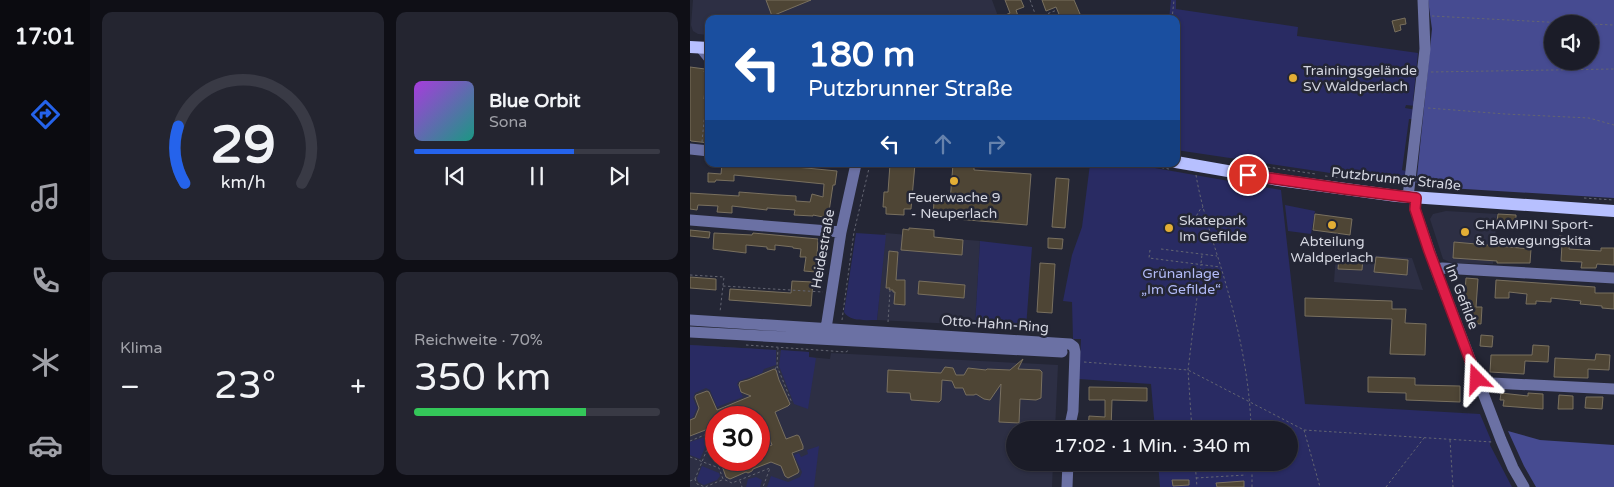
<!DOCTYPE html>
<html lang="de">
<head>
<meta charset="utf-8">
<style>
	:root { --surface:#1b1c28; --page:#242530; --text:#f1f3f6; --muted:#a0a1a8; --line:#393a45; --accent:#2563eb }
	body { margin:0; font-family:"Varela Round",sans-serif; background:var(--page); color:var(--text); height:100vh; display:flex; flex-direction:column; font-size:19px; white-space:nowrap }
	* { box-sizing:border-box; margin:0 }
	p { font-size:16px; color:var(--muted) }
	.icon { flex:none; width:28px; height:28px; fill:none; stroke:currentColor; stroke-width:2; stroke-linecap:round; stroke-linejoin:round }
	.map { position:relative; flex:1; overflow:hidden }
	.sheet { display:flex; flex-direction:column; gap:12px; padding:12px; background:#0f0f16; width:600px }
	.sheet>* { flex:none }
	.hud { position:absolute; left:15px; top:15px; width:475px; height:152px; border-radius:10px; box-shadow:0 1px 4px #0004,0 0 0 1px var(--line); background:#1a4fa0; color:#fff; overflow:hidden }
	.controls { position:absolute; left:854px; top:15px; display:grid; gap:10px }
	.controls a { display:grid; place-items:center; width:55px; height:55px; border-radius:50%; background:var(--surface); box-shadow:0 1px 4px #0004,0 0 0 1px var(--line); font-size:25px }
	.speed { position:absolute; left:15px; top:406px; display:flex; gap:10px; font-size:25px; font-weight:700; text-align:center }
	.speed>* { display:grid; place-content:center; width:65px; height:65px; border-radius:50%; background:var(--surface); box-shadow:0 1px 4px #0004,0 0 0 1px var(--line); line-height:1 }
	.speed .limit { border:8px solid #d22; background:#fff; color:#111 }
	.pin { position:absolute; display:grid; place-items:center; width:42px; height:42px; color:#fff; margin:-21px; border:2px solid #fff; border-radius:50%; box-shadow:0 1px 5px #0007 }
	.me { position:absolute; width:55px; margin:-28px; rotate:339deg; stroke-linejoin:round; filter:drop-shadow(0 0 4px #0008) }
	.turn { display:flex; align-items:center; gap:18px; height:105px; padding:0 20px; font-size:22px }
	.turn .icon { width:65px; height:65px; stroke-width:2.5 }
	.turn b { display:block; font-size:35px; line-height:42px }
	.lanes { display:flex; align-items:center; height:48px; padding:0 20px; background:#0003; justify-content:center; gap:25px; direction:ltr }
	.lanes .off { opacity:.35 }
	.big { font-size:38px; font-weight:600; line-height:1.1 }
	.sheet .widget { flex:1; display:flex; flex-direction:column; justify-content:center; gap:8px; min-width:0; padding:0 18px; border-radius:10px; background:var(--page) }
	.sheet .dial { align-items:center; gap:0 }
	.dial svg { height:130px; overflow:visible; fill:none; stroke:var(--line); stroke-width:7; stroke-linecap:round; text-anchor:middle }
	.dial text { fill:var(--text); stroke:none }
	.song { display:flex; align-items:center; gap:15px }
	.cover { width:60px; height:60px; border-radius:8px; background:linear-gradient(135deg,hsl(280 70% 55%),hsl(170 70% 35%)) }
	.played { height:5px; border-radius:2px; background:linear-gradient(90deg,var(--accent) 65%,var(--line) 65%) }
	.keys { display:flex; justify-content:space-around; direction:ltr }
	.heat { display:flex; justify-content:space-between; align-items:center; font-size:28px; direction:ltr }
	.charge { height:8px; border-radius:4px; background:linear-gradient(90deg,#34c759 70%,var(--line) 0) }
	.sheet .tiles { flex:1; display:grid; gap:12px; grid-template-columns:repeat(2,1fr) }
	.trip { position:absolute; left:316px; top:421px; width:292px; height:50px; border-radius:25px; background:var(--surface); box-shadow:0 1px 4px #0004,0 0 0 1px var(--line); font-weight:600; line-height:50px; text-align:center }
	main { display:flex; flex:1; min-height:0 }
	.menu { display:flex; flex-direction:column; width:90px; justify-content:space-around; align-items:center; background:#0b0b10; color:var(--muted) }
	.menu .icon { width:35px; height:35px }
	.menu .current { color:var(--accent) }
	.menu b { font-size:22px; color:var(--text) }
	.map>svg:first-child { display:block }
	.built { fill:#2d2f44; fill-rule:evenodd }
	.green { fill:#292b63 }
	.forest { fill:#464b91; fill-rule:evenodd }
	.building { fill:#4e4535; stroke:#79705f }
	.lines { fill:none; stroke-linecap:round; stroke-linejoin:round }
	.path { stroke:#636572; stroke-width:1; stroke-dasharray:2.5 2.5; stroke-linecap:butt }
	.minor { stroke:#6b71a4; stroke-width:11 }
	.major { stroke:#b7c0ff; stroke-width:12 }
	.route-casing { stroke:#92132f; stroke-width:12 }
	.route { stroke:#e11d48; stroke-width:9 }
	.poi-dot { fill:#e3ae35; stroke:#242635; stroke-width:2 }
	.labels { text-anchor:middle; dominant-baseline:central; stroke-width:5; stroke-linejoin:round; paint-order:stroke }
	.poi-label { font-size:14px; fill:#d4d6e0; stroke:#242635; text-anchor:start }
	.street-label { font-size:14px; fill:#d4d6e0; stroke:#242635 }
	.park-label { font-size:14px; fill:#b1baf6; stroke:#242635 }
</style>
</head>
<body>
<main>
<nav class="menu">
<b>17:01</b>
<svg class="icon current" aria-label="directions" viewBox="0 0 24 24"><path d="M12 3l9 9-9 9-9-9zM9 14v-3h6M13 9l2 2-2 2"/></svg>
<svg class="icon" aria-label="music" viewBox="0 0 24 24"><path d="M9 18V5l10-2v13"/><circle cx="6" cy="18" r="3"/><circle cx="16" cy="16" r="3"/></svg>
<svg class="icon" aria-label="phone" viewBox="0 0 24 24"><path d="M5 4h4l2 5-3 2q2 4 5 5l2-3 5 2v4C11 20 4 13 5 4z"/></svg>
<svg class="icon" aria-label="climate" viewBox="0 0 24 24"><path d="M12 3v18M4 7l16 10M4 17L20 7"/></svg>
<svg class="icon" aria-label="car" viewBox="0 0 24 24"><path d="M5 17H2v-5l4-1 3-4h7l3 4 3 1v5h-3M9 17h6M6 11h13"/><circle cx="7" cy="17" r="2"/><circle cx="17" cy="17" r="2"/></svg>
</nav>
<section class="sheet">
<div class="tiles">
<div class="widget dial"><svg viewBox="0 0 100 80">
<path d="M14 69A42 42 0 1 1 86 69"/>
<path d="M14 69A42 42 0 0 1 10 34" stroke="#2563eb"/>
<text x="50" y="56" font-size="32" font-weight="700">29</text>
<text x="50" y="72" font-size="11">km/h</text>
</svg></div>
<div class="widget">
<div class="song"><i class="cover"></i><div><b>Blue Orbit</b><p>Sona</p></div></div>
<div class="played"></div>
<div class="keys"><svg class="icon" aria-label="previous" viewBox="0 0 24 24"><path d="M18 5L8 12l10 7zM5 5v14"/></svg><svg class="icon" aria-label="pause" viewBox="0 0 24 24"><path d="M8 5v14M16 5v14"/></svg><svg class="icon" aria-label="next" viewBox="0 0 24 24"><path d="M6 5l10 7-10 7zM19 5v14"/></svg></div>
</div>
<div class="widget"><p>Klima</p>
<div class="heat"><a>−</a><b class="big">23°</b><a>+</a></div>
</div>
<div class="widget"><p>Reichweite · 70%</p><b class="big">350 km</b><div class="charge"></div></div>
</div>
</section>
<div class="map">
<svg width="924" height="487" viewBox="0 0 924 487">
	<rect width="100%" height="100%" fill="#242635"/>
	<path class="built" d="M3,0h299l7,19h-290v16l-11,-1 -5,-3 -2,-6z
		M756,211l51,3 -4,50 -41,-1 -9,-4 -13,-40 3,-5z
		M195,233l95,8 -5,84 -98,-5z
		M646,253l76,5 11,32 -89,-8z
		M0,345l119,7v5l21,2 1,-6 227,12 -3,65h-40v32l38,1 -1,24h-362zM26,418h43v42h-43z"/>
	<path class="green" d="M481,0h5v9l122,18 -1,9 121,17 -5,48 4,1 -1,4 -10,-1 -1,3 11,2 -2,9h-5l-7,51 4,1 -2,13 -228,-34v-131h-7z
		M400,164h42l149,26 24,214 175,10 11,26 -1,5 22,42h-352l-2,-24 132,-1v-32h-135l-4,-46 -72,-5 2,-40h-8l-1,-37 -9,-1 9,-46 10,-28z
		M595,205l30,6 -4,23 -23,-3z
		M166,233l30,2 -9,85c-11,0 -27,2 -33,-8z
		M290,241l52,6 -6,81 -51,-3z
		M0,345l86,5v15l-12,4 -2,4 -23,8 -2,3 6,13 -26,10 -7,-17 -4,-2 -11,5 -2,5 4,10 -4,9 -3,2z
		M91,350l28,2v5l7,1 -8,51 -14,-5 -15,-38z
		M69,428l4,2 5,14 -9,4z
		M15,437l2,6 -7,16 -10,-4v-13z
		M129,446l-5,41h-47l4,-11 17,6 12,-5 2,-5 -8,-17 5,-2 2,4 7,-3 -1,-4z
		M12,466l17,7 1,3 -3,4 -13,5 -6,-3 -1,-4z
		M66,477l6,3 -2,7h-14l2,-8z"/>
	<path class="forest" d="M738,0h186v198l-198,-12 16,-157zM862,24h38v37h-38z
		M818,431l32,9 74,5v42h-78l-12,-21z"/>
	<path class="building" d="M76,0h45l-39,16z
		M315,0h16l3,7 -8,3 3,9h-23l14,-6z
		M352,0h32l6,14 -4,2 1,3h-16l-5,-12 -10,4z
		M715,18l1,6 -6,1 1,5 -6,2 -3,-11z
		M0,67l15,2 -1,3 3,2 -3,25h5v44l-18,-2 -1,-1z
		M32,164h43l72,7 -2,14h-2l-5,33 -15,-3v1l-19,-1 1,-5 -28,-2v2l-35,-4v7l-15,-1 1,-6 -20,-1 -1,5 -7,-1v-16l49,3v-4l39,3 18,1v5l14,1 2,-8 11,3 1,-13 -90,-9v6l-18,-1 -1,2h-7v-9l13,1z
		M200,164h25l-4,45h-7v6l-18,-1v-7h-3l1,-15h4z
		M263,164h21v6l57,4 -4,51 -94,-8 1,-16 16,1z
		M366,178l13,1 -4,49 -13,-1z
		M625,214l37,5 -2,16 -37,-5z
		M808,214l18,1v8l-19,-2z
		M219,228l25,2v7l29,3 -1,15 -61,-5 2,-21 6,1z
		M0,230l20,2 -1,6 -19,-2z
		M24,233l38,2 1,-2 65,6 -2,33 -12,-1 2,-14h-6l1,-8 -8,-1v-1l-18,-2v5l-8,-1v-2l-21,-2v8l-33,-4z
		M869,236l11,1 -1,12 32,2v-3h13v17l-17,-1 -1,4h-15l1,-6 -21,-1 1,-17 -4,-1z
		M358,238l15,1 -1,10 -14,-1z
		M764,242l77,7 -1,14h-33v-2l-44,-3z
		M199,251l9,1 -2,28h9v25l-11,-1 1,-12h-2v-2h-4l1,-2h-4z
		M649,256l24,2 -1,12 -24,-1z
		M686,257l32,3 -1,15 -33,-3z
		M350,263l15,1 -3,49 -15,-1z
		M0,277l26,2v11l-26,-2z
		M776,278l12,1 -2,28h6l-1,17 -12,-1 1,-17h-6z
		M806,280l99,7v6h19v16l-12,-1v-2l-22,-2 1,-3 -30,-3v4l-15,-1v3h-10l1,-10 -18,-2v6h-14z
		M102,281l21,1 -2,24 -82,-6 1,-11 61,4z
		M229,281l46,4 -1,13 -46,-4z
		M615,298l87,3v8h14l-1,14 21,1 -1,31 -35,-1 2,-35 -87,-3z
		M791,335l12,1 -1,11 -12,-1z
		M843,345l16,1 -1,16 -23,-1 -1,13 -34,-2 1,-17h41z
		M906,354l14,1 -1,15 -21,-1v9l-34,-1 1,-19 40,2z
		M333,359l-5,10 22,1 2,2 -1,26 -5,2 -16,-1 -1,24 -20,-1 2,-38 -11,16 -6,-1 -8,-5 -2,1h-8l-3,-7h-8l-3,-7 -10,-1 -1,20 -2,2 -28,-2 -1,-7 -23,-1 1,-22 53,3 4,-6 8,1 3,7h8l4,-7 18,2 1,-1 23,1z
		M84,369l2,1 3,10 11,24 -2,2 -13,6 11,27 11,-4 2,1 4,10v3l-11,4 7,18 -1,2 -10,5 -3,-2 -4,-10 -10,-4 -18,7 -1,2 -4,2 -2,-1 -16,7 -4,-2 -6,-17h39v-10l13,-5 -9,-23 -4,1v-5h-13l-1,-4 -8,4h-21v31l-8,-20 -18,7v-16l5,-2 4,-10 -4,-11 1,-2 11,-4 2,1 8,18 34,-14 -10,-4 -2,-7 1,-3 8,-2z
		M678,377l47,1v7l45,1v16l-54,-2v-7l-38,-1z
		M399,387l58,1v13l-35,-1 -1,30h-23l1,-14 16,1v-17h-16z
		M811,393l27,3v-3l15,1v15l-40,-3 1,-6h-4z
		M869,395l14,1v13h-15z
		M896,397h17l-1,12 -17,-1z
		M482,480h17v5l-16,1z
		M554,481v6h-27l-1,-4z"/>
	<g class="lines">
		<path class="path" d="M340,0l7,19
			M742,16l153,8
			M344,19l23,-9
			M482,19l2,-19
			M900,24l24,1
			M741,72l183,-3
			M738,108l77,6 84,4 25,7
			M12,142l7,-72
			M452,164l27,5
			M563,165l63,9
			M506,175c5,30 15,60 24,89 16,53 30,110 31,166
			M635,176l76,9
			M894,198l30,2
			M504,220l7,-12 2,-1
			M504,226h14
			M471,249l56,7
			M460,250l-1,8 71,9
			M511,263l1,-8
			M0,275l34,2 -4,35
			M33,286l100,6
			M152,320l12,-88 16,-68
			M198,322l2,-31
			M56,345l100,7 3,-2
			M394,362l104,8 116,60 188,12
			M87,366l15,37
			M85,369l2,-3 1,-18
			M502,430l-4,-60 13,-105
			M614,430l16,57
			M760,440l3,47
			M0,441l17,-7 3,8 -15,37
			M0,457l29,11 4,11 9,4 38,-15 -7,19
			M505,462l2,25
			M506,478l50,-3
			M0,481l5,-2 2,5 8,3 17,-7
			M50,481l2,6
			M562,487v-25
			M696,487l38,-49"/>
		<path class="minor" d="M11,48l8,10
			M0,149l19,2
			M718,197l17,-148 -2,-49
			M726,198l-1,11 21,61 65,170 12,28 11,19
			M0,220l151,12
			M746,270l6,-2 172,10
			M0,320l380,24 4,3 1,5 -2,59 -4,19
			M0,332l372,20
			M135,335l16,-103 15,-68
			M790,386l12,-3 122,6
			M377,487l1,-25"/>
		<path class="major" d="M0,47l19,1
			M486,162l103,18 118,16 217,15"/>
	</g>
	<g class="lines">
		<defs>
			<path id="route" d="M558,175l97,14 71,9 -1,11 14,42 48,128"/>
		</defs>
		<use href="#route" class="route-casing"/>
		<use href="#route" class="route"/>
	</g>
	<g class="poi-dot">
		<circle cx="603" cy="78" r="5"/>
		<circle cx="264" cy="181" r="5"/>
		<circle cx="642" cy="225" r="5"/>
		<circle cx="479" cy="228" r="5"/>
		<circle cx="775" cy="232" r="5"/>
	</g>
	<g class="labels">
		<g class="poi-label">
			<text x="613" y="70">Trainingsgelände<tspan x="613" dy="16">SV Waldperlach</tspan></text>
			<text x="264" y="197" text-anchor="middle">Feuerwache 9<tspan x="264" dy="16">- Neuperlach</tspan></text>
			<text x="489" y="220">Skatepark<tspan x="489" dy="16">Im Gefilde</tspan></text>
			<text x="785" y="224">CHAMPINI Sport-<tspan x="785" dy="16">&amp; Bewegungskita</tspan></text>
			<text x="642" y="241" text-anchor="middle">Abteilung<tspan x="642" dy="16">Waldperlach</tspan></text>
		</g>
		<g class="street-label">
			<text transform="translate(706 179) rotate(6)">Putzbrunner Straße</text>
			<text transform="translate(133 249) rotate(-80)">Heidestraße</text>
			<text transform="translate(772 297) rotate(69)">Im Gefilde</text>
			<text transform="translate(305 324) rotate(4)">Otto-Hahn-Ring</text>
		</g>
		<g class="park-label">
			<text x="491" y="273">Grünanlage<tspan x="491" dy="16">„Im Gefilde“</tspan></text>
		</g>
	</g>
</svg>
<div class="controls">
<a><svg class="icon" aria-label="sound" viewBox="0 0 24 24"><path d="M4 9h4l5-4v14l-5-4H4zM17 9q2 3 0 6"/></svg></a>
</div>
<div class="speed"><div class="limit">30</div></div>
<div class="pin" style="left:558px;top:175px;background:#d93025"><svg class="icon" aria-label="arrive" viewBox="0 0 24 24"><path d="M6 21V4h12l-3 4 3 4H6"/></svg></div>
<svg class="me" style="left:787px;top:379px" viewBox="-20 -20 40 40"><path d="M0-17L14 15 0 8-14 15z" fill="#e11d48" stroke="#fff" stroke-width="4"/></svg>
<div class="trip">17:02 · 1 Min. · 340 m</div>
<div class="hud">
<div class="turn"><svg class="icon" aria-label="left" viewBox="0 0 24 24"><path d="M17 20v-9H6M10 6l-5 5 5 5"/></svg><div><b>180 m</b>Putzbrunner Straße</div></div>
<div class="lanes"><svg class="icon" aria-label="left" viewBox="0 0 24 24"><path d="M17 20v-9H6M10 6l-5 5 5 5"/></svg><svg class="icon off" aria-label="ahead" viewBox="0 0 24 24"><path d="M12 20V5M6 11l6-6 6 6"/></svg><svg class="icon off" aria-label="right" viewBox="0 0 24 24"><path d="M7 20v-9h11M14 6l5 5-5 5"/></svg></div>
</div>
</div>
</main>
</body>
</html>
